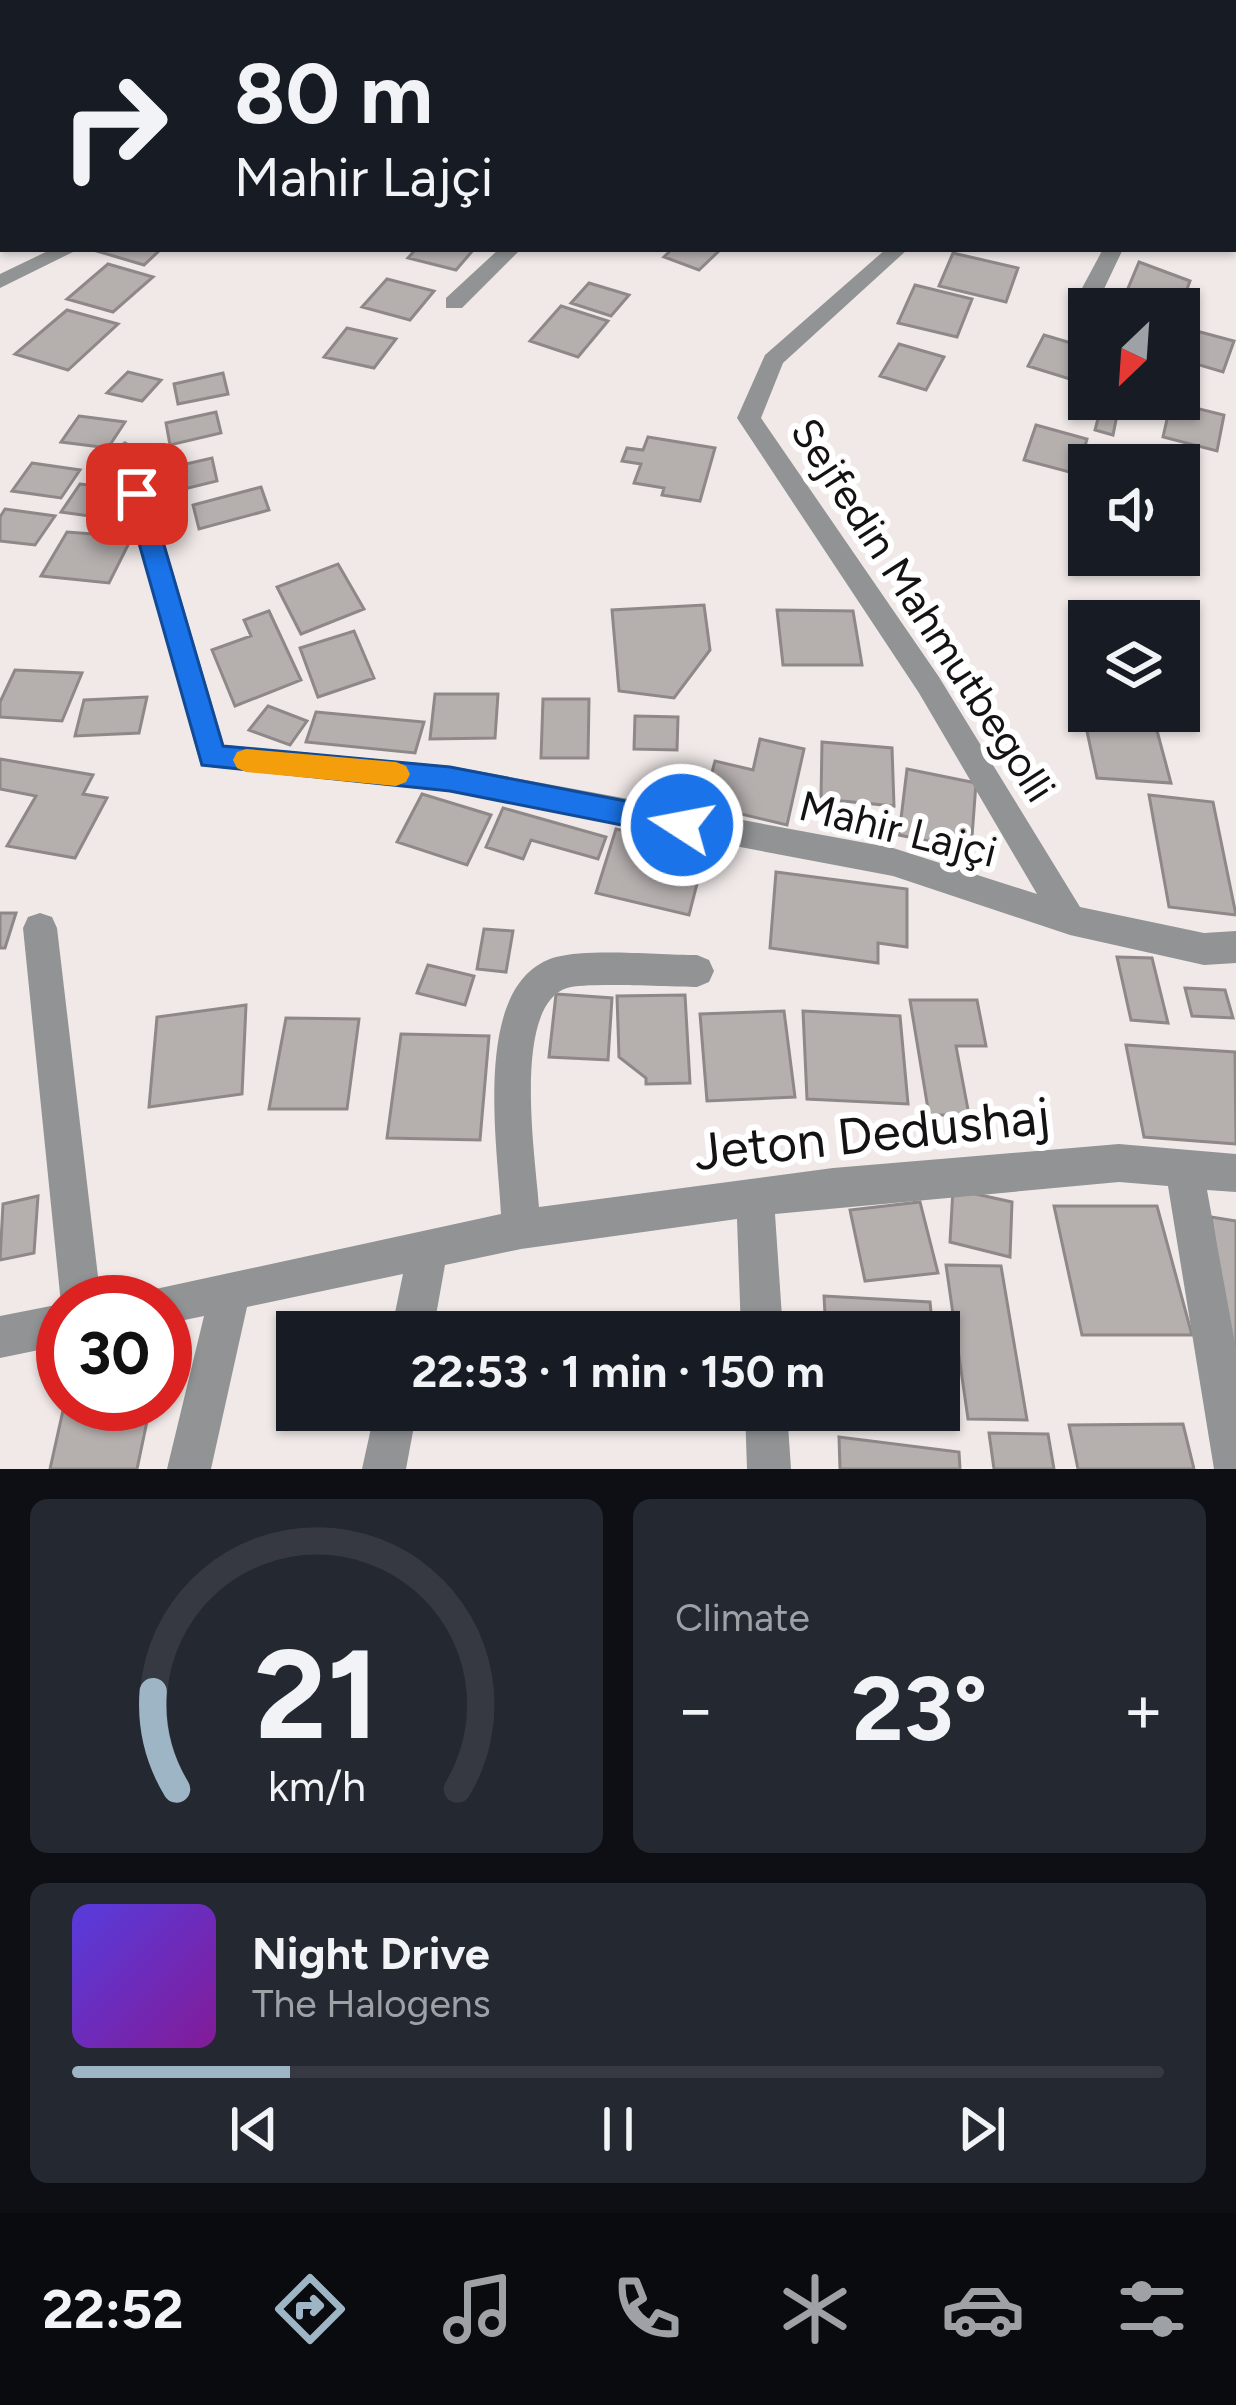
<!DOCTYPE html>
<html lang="en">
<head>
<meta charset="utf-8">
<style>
	:root { --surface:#171b24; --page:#242831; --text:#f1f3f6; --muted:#9ea1a6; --line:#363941; --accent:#9db5c4 }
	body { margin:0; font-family:Figtree,sans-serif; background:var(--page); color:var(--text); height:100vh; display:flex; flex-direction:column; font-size:45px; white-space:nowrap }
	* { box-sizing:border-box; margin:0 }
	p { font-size:39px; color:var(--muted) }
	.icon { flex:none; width:66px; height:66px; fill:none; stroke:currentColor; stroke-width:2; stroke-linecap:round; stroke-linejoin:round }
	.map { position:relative; height:1469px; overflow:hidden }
	.sheet { display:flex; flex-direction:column; gap:30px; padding:30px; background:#0d0f14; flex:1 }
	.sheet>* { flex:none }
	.hud { position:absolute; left:0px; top:0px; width:1236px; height:252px; box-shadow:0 3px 9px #0004; background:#171b24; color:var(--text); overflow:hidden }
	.needle { width:78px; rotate:205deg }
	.buttons { position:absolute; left:1068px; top:288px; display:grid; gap:24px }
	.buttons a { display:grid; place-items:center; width:132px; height:132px; border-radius:0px; background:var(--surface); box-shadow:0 3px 9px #0004; font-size:60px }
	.speed { position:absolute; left:36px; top:1275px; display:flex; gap:24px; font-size:60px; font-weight:700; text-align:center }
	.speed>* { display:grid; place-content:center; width:156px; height:156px; border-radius:50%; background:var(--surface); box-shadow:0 3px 9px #0004; line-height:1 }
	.speed .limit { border:18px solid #d22; background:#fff; color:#111 }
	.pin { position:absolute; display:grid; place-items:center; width:102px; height:102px; color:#fff; margin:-51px; border-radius:24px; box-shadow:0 6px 18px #0006 }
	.me { position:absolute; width:132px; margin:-66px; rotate:281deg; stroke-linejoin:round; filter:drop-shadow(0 0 9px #0008) }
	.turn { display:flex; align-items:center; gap:42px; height:252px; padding:0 36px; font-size:54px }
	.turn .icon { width:156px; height:156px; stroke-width:2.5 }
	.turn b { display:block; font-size:84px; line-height:102px }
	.big { font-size:90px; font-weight:700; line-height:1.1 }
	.sheet .tile { flex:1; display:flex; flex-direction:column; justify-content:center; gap:18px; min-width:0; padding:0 42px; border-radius:18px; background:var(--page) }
	.sheet .dial { align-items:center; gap:0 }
	.dial svg { height:312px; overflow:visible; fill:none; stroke:var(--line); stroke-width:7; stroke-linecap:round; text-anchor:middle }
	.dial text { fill:var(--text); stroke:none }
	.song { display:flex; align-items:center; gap:36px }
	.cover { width:144px; height:144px; border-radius:18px; background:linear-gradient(135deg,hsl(250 70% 55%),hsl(290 70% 35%)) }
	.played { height:12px; border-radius:6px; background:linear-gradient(90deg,var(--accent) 20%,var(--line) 20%) }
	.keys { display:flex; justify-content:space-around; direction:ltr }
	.heat { display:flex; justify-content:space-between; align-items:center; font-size:66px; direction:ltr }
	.sheet .tiles { flex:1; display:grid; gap:30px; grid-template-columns:1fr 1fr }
	.tile:last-child { grid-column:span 2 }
	.trip { position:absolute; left:276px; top:1311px; width:684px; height:120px; border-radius:0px; background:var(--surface); box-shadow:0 3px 9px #0004; font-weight:700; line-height:120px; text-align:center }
	.tab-bar { display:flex; height:192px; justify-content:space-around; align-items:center; background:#090b0e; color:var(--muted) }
	.tab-bar .icon { width:84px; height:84px }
	.tab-bar .selected { color:var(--accent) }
	.tab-bar b { font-size:54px; color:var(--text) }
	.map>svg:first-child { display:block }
	.built { fill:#e8d9d6 }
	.building { fill:#b5afae; stroke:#8e8988; stroke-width:3 }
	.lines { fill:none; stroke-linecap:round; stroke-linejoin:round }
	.minor { fill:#919394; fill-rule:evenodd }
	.route { fill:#1a73e8; stroke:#114b97; stroke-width:3 }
	.slow { fill:#f59e0b }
	.labels { text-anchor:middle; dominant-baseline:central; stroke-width:12; stroke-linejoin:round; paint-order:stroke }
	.street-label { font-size:42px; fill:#141212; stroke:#fff }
	.near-street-label { font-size:51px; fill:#141212; stroke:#fff }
</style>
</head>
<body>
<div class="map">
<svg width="1236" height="1469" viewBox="0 0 1236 1469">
	<rect width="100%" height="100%" fill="#f0e9e8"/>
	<path class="built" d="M0,0h685l-2,3z"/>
	<path class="building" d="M64,0h229l17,3h-230z
		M90,249h67l3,1 -16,15z
		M416,249h58l-18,21 -48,-12z
		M672,249h49l-22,21 -35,-13z
		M953,253l65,15 -12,34 -67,-16z
		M1139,262l51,19 -11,30 -55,-13z
		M108,264l45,13 -40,35 -46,-13z
		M387,279l47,12 -24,29 -48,-13z
		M589,283l40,12 -18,21 -40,-13z
		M915,285l57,14 -15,38 -59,-14z
		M561,306l47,15 -30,36 -48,-16z
		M67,310l51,14 -50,46 -53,-16z
		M347,328l49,11 -22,29 -50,-11z
		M1189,329l45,12 -11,31 -44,-13v-23l6,2z
		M1044,335l44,13 -15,32 -45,-14z
		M899,344l45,13 -18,33 -46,-14z
		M128,372l33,8 -19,21 -35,-8z
		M223,373l5,21 -50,10 -4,-20z
		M1171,402l53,13 -7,36 -54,-14z
		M1100,411l17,4 -4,20 -18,-5z
		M216,412l5,21 -51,12 -4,-22z
		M79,416l46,6 -17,26 -47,-6z
		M1036,425l51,14 -10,35 -53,-14z
		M648,437l67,11 -15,53 -38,-6 2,-7 -30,-5 7,-19 -19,-3 5,-13 16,2z
		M212,458l5,23 -53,13 -4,-24z
		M32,463l48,7 -19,28 -49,-7z
		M80,484l49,6 -18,29 -50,-7z
		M261,487l8,23 -70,19 -6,-24z
		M5,509l50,7 -20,29 -35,-4v-24z
		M67,532l65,5 -23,46 -68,-7z
		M338,564l26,45 -63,25 -24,-47z
		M704,605l6,45 -36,48 -55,-7 -7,-81z
		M777,610l76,1 9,54h-79z
		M269,611l32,69 -66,26 -23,-56 39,-14 -7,-16z
		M354,631l20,47 -56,19 -18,-49z
		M15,670l67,3 -20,48 -62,-4v-15z
		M435,694h63l-3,44 -65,1z
		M147,697l-8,36 -64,3 9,-36z
		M543,699h46l-1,59h-47z
		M268,706l39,15 -17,24 -41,-15z
		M1082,708l70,4 19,71 -74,-5z
		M316,712l108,10 -9,31 -109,-11z
		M635,716l43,1 -1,33 -43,-1z
		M760,739l44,10 -17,76 -113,-27 8,-29 29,7 4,-15 38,9z
		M822,742l70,6 2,58 -73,-7z
		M0,759l93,16 -10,19 24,4 -32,60 -68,-12 29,-50 -36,-7z
		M907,769l69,14 -5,67 -72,-15z
		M422,794l69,21 -24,50 -70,-23z
		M1149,795l64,7 23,113 -67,-8z
		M503,808l103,29 -8,22 -67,-19 -8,19 -37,-12z
		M616,829l64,15 -6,22 26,6 -11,43 -93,-22z
		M776,872l131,17v58l-29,-4v20l-108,-15z
		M0,913h16l-11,35h-5z
		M484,929l29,2 -7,41 -29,-3z
		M1117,957l35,1 16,65 -37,-3z
		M428,965l46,11 -9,29 -48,-12z
		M1185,988l40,2 8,28 -41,-2z
		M556,994l56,4 -4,62 -59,-3z
		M685,995l5,88 -44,1v-6l-27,-21 -2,-61z
		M910,1000h67l9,46h-30l13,69h-40z
		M246,1005l-4,89 -93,13 8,-90z
		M784,1011l11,86 -88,4 -7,-87z
		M803,1011l97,5 8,88 -101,-5z
		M286,1018l73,1 -12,90h-78z
		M401,1034l88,2 -9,104 -93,-2z
		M1126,1045l109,7 1,92 -92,-7z
		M953,1189l59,13 -2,55 -60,-15z
		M38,1196l-4,57 -34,7 3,-56z
		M920,1202l18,71 -73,8 -15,-71z
		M1054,1206h103l35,129h-110z
		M1211,1217l25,4v166z
		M946,1265l55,1 26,154 -59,-1z
		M824,1296l106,6 3,30h-107z
		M939,1394l3,31 -112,-7 -1,-8h110z
		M64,1406l86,1 -13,62h-87z
		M1183,1424l11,45h-116l-9,-44z
		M989,1433l59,1 6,35h-60z
		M839,1437l120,15 1,17h-120z"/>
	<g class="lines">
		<path class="minor" d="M0,0h16l2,3 -15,3z
			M1061,0h34l2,3h-34z
			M1233,22h3v10h-3z
			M3,169v13l-3,1v-13z
			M1233,187l3,1v12l-3,-1z
			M52,249h27l-79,39v-14z
			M499,249h22l-59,59h-16v-10z
			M886,249h22l-125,114 -22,55 178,259 141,230 124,26 32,-2v32l-32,2 -134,-30 -177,-59 -443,-84 -249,-26 -88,-317 12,-8 12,8 87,296 226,21 443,82 144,46 -118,-201 -182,-275 28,-63z
			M1103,249h20l-19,40 22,20h-24l-21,-19z
			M40,913l12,4 5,11 44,374h-38v43l-63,13v-42l61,-12 -38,-376 5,-11z
			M697,955l12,5 5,11 -5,11 -12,5c-26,0 -111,-5 -130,1 -56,18 -31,172 -28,219l294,-39 286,-24 117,10v38l-29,-2 29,159v120h-22l-46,-283 -49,-4 -344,32 8,118h-42l-4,-113 -216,30 -76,16 -12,67h-42l12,-58 -156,33 -36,162h-44l37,-153 -39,8v-22h-19l5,-12 350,-76c-3,-68 -31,-233 55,-257 33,-9 104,-2 141,-2z
			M375,1410h42l-11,59h-44z
			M745,1410h42l4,59h-44z"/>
	</g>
	<path class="route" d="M137,485l12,9 74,252 227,21 232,45 11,4 4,9 -4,9 -11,3 -232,-46 -248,-26 -77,-271z"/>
	<path class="slow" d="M246,749l150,13 10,4 4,8 -4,8 -10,4 -150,-14 -9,-4 -4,-8 4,-8z"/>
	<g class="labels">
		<g class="street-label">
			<text transform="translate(923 610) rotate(57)">Sejfedin Mahmutbegolli</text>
			<text transform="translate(898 829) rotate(14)">Mahir Lajçi</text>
		</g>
		<g class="near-street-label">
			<text transform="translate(872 1134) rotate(-6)">Jeton Dedushaj</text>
		</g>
	</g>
</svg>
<div class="buttons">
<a><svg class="needle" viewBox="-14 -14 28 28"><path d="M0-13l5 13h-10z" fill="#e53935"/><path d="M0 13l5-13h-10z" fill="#9ea1a6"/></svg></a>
<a><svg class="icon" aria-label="sound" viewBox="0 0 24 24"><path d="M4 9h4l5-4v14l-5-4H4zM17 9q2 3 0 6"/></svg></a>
<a><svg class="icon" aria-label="layers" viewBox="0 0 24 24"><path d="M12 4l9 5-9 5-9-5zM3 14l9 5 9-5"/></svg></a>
</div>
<div class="speed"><div class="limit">30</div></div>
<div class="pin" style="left:137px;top:494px;background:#d93025"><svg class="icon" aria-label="arrive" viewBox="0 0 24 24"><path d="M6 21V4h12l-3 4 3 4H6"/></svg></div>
<svg class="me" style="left:682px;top:825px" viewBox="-20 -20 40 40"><circle r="17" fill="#1a73e8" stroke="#fff" stroke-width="3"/><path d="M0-11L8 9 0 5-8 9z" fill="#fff"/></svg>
<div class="trip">22:53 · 1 min · 150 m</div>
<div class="hud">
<div class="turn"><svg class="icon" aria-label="right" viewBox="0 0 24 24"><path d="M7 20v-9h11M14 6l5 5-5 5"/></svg><div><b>80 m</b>Mahir Lajçi</div></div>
</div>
</div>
<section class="sheet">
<div class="tiles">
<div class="tile dial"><svg viewBox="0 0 100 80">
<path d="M14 69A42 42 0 1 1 86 69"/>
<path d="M14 69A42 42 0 0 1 8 44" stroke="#9db5c4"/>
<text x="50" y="56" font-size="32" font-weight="700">21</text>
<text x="50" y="72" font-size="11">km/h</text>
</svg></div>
<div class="tile"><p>Climate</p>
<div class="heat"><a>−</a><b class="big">23°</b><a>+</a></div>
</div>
<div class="tile">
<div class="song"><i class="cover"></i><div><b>Night Drive</b><p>The Halogens</p></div></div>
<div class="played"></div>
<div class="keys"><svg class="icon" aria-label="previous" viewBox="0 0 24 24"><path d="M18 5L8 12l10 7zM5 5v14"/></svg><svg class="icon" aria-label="pause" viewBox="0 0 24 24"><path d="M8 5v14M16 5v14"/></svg><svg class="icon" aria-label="next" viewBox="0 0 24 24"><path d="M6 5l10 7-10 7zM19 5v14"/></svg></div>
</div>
</div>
</section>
<nav class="tab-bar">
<b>22:52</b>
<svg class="icon selected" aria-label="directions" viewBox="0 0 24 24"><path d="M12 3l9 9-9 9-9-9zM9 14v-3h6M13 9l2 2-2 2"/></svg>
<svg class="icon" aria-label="music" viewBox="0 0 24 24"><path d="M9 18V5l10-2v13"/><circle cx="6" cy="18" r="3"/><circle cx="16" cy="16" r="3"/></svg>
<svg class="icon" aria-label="phone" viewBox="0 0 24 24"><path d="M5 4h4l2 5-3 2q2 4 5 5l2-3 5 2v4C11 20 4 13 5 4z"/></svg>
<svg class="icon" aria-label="climate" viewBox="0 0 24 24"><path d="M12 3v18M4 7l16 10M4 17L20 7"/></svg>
<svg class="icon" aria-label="car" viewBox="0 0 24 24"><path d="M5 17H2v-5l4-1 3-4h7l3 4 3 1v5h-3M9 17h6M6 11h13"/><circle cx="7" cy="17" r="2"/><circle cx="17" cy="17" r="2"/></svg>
<svg class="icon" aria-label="filters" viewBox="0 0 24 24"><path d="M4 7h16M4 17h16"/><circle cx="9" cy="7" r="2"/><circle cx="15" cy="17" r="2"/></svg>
</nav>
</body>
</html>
